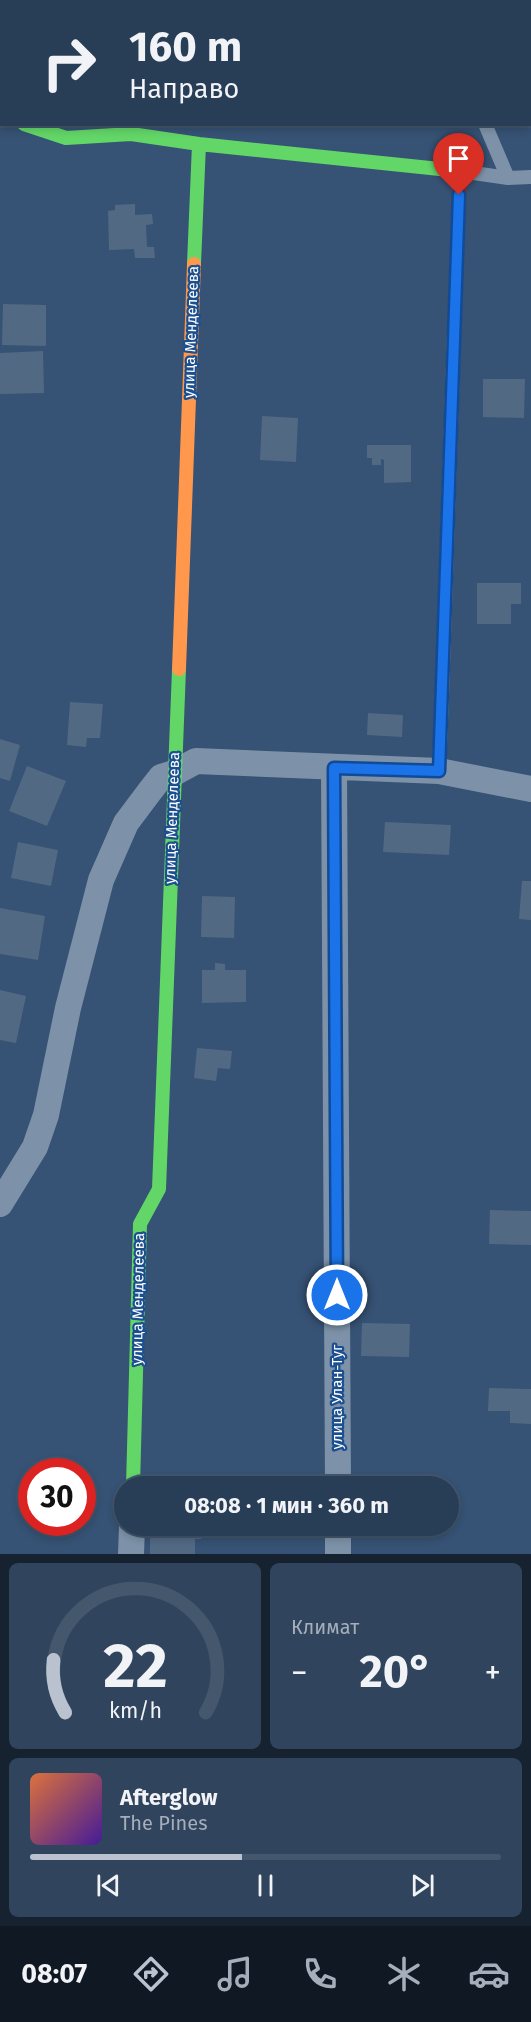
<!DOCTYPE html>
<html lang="ru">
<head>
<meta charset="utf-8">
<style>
	:root { --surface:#283e57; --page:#30455d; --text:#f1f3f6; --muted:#a5aeba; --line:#44576d; --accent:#b9c2ce }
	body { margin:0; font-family:"Fira Sans",sans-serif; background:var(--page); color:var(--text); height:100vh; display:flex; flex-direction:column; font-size:22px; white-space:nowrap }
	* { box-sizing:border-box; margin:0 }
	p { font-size:20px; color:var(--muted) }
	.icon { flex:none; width:33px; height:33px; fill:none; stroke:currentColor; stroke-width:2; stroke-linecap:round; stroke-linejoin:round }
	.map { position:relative; height:1554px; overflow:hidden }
	.details { display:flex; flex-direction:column; gap:9px; padding:9px; background:#162230; flex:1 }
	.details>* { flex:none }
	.hud { position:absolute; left:0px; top:0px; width:531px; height:126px; box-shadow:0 3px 9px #0003,0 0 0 2px var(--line); background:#283e57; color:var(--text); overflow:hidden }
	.speed { position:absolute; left:18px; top:1458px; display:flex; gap:12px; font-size:30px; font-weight:700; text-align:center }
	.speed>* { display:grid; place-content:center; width:78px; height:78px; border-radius:50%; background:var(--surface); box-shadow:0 3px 9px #0003,0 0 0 2px var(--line); line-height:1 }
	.speed .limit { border:9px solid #d22; background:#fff; color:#111 }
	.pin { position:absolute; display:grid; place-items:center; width:51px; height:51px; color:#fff; margin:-62px -26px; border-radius:50% 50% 50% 0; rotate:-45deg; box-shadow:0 0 6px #0007 }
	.pin .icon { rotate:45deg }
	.me { position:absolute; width:66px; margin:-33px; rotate:0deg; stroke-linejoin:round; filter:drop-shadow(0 0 4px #0008) }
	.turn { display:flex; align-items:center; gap:21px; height:126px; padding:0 30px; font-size:27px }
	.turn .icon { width:78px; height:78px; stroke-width:2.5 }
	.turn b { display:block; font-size:42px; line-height:51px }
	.big { font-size:45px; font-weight:700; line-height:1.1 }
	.details .card { flex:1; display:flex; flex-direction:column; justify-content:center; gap:9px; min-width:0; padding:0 21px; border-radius:9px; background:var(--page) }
	.details .dial { align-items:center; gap:0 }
	.dial svg { height:156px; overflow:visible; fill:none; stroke:var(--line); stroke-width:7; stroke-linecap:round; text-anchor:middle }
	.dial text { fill:var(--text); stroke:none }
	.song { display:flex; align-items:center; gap:18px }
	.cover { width:72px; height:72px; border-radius:9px; background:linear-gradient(135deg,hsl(20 70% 55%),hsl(260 70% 35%)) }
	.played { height:6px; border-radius:3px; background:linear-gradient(90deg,var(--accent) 45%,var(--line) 45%) }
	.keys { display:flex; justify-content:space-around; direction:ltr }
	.heat { display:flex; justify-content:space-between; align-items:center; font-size:33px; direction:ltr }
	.details .tiles { flex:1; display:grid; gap:9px; grid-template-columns:1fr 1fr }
	.card:last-child { grid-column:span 2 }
	.trip { position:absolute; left:114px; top:1476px; width:345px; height:60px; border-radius:30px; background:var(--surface); box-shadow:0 3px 9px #0003,0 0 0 2px var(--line); font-weight:700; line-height:60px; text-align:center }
	.tabs { display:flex; height:96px; justify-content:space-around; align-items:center; background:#101923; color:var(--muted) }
	.tabs .icon { width:42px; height:42px }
	.tabs .on { color:var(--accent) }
	.tabs b { font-size:27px; color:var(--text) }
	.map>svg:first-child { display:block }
	.building { fill:#526984 }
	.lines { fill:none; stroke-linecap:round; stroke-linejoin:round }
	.path { stroke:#7d92a8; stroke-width:4; stroke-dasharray:3 4.5; stroke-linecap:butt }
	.lane { stroke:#7d92a8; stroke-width:14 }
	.street { stroke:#7d92a8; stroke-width:26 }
	.fast { stroke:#63d668; stroke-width:14 }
	.slow { stroke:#ff974d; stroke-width:14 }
	.jam { stroke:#b3261e; stroke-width:14 }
	.route-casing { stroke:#114b97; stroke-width:15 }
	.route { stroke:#1a73e8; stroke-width:10 }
	.labels { text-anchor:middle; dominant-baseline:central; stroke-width:4.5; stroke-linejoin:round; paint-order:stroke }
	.street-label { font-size:15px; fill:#fff; stroke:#1b4f8f }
</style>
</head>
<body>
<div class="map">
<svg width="531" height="1554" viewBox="0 0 531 1554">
	<rect width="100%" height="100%" fill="#365274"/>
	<path class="building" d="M135,204v11l17,-1 1,10 -7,1 1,22h7l1,11h-20l-1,-9 -25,1 -1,-39 7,-1v-5z
		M3,304l43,1v41l-44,-1z
		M43,351l1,42 -44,1v-41z
		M483,379h42l-1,39 -41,-1z
		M262,416l36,2 -2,44 -36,-2z
		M367,445h44v37l-27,1v-23l-3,-1v6h-9v-7h-5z
		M477,583h44v21h-10v20h-34z
		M70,702l33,2 -3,34h-13l-1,9 -19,-2z
		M368,713l35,2 -1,22 -35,-2z
		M0,739l20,6 -10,36 -10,-3z
		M27,766l39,15 -19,45 -38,-15z
		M385,822l66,3 -2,30 -66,-3z
		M18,842l40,8 -7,36 -40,-8z
		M522,881h9v39l-12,-1z
		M202,896l33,1 -1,41 -33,-1z
		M0,908l45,8 -7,44 -38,-6z
		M215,963l10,1v6h21v32l-44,1v-33h13z
		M0,990l26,6 -10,47 -16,-3z
		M197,1048l35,3 -2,18 -12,-1 -2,13 -22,-3z
		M490,1210l41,1v34l-42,-1z
		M362,1323l48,1 -1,33 -48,-1z
		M489,1388l42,1v35l-21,-1v-12h-22z
		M158,1526h54v8h-11v5h-6v15h-45v-20h8z
		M265,1526h45v4l-45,1z"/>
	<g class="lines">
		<path class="path" d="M236,2l1,-2"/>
		<path class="lane" d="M443,0v2
			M530,27l1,-3
			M485,124l23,54
			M460,171l48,7 23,-1"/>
		<path class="street" d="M334,768l4,718
			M0,1204l35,-57 11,-32 22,-107 33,-128 25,-57 24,-32 11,-14 13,-4 22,-12 243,10 92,18
			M338,1526v28
			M131,1554l1,-28"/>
		<path class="fast" d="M24,124l42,14 65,-4 68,10 260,27
			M194,264l5,-120
			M439,771l3,-75
			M133,1486l7,-262 19,-35 20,-520"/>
		<path class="slow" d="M194,2l1,-2
			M179,669l15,-405
			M442,696l12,-361"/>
		<path class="jam" d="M454,335l6,-164h-1"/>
	</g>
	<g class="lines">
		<defs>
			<path id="route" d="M337,1295l-3,-527 105,3 20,-576"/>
		</defs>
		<use href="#route" class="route-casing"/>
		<use href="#route" class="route"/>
	</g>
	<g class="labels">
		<g class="street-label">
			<text transform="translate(191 332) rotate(-88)">улица Менделеева</text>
			<text transform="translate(172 818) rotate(-88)">улица Менделеева</text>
			<text transform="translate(138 1299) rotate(-89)">улица Менделеева</text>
			<text transform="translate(337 1397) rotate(-90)">улица Улан-Туг</text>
		</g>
	</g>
</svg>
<div class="speed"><div class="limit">30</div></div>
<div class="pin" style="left:459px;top:195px;background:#d93025"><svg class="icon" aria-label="arrive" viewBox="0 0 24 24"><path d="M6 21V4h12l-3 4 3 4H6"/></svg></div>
<svg class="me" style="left:337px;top:1295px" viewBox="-20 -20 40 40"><circle r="17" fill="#1a73e8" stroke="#fff" stroke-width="3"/><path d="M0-11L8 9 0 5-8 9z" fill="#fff"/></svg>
<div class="trip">08:08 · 1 мин · 360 m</div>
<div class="hud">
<div class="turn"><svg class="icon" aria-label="right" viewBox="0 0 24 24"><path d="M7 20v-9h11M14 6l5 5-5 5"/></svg><div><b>160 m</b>Направо</div></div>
</div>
</div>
<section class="details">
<div class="tiles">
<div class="card dial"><svg viewBox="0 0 100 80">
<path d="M14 69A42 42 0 1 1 86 69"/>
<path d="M14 69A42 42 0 0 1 8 42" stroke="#b9c2ce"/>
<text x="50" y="56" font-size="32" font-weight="700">22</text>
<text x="50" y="72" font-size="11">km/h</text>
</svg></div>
<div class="card"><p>Климат</p>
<div class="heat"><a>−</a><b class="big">20°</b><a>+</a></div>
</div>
<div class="card">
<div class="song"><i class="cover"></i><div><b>Afterglow</b><p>The Pines</p></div></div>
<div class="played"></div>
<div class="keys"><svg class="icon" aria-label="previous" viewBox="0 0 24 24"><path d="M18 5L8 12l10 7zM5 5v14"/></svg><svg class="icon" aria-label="pause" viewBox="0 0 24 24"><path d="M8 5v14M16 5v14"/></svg><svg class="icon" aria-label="next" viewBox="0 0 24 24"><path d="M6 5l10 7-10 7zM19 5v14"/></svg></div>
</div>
</div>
</section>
<nav class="tabs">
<b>08:07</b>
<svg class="icon on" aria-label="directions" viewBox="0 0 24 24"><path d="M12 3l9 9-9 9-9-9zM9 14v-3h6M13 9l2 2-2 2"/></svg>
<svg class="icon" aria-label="music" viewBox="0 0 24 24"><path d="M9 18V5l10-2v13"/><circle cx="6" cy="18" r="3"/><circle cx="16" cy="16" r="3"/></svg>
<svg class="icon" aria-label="phone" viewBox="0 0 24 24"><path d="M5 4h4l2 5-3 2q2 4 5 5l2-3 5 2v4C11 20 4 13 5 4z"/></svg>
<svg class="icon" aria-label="climate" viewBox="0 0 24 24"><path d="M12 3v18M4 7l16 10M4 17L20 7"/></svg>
<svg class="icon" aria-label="car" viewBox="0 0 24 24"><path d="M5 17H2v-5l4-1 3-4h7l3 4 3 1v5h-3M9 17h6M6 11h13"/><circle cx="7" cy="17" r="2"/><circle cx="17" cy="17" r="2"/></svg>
</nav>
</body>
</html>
